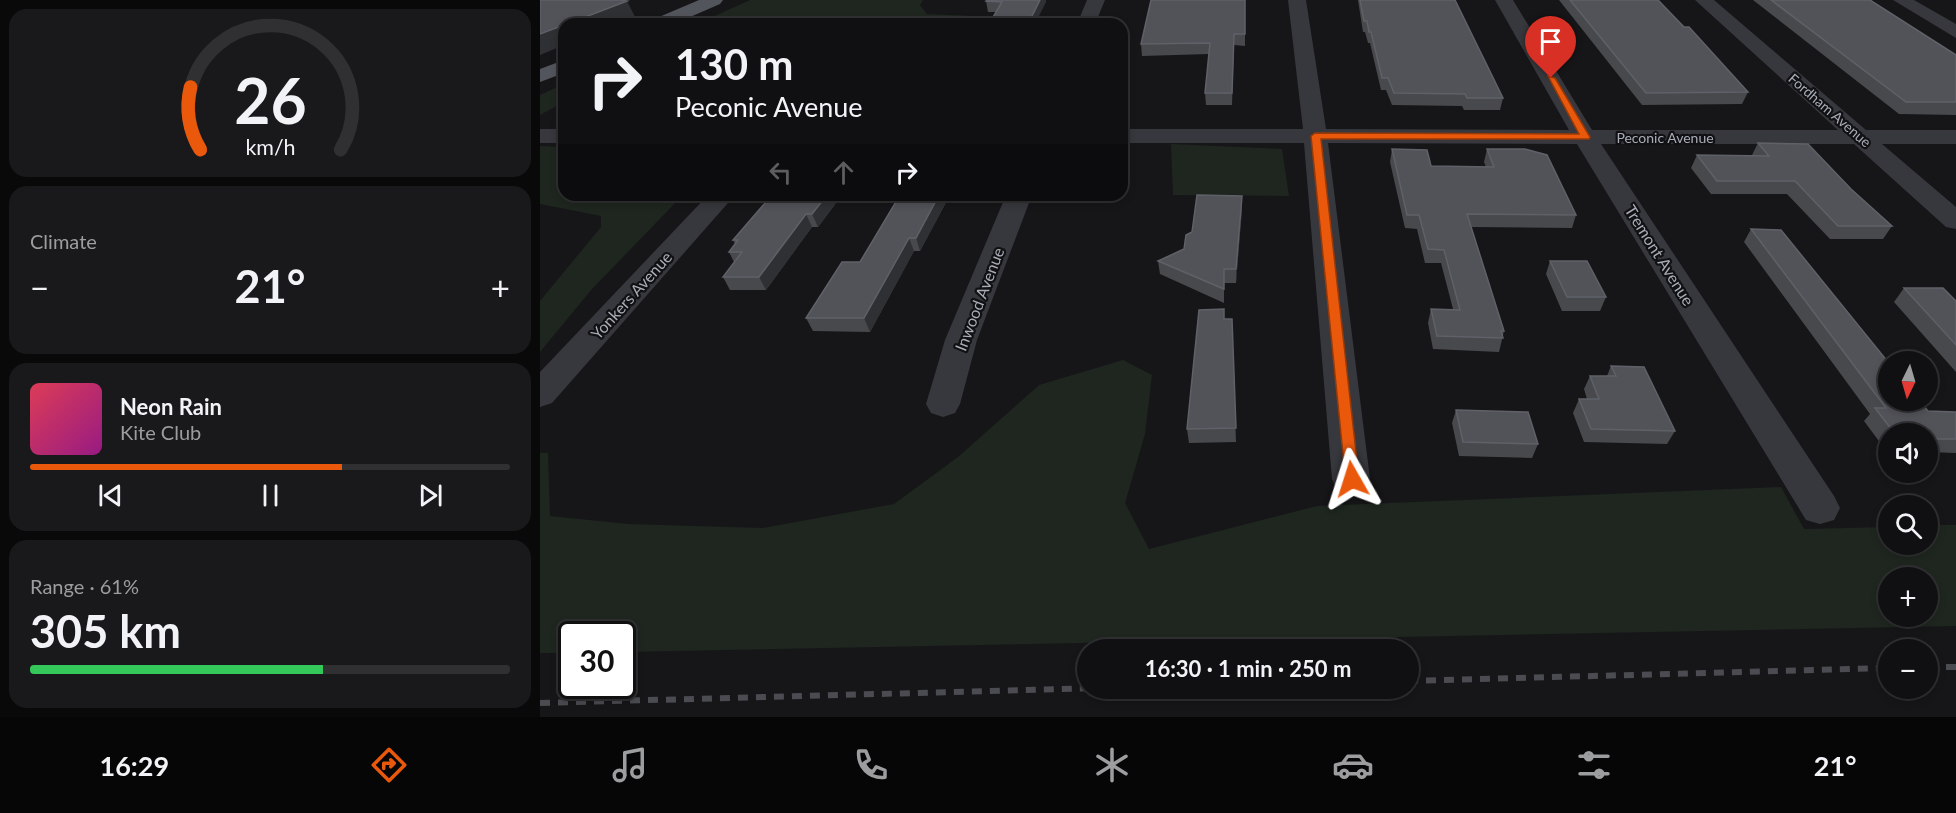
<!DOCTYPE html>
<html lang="en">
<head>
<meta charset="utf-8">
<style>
	:root { --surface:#101012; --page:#19191b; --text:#f1f3f6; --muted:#9c9d9f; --line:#303032; --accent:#ea580c }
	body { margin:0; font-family:Lato,sans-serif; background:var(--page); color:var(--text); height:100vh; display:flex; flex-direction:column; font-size:22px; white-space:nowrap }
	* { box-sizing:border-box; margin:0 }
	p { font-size:20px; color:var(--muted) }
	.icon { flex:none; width:33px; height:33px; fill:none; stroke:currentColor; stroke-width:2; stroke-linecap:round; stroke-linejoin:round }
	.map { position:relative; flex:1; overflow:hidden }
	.sheet { display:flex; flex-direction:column; gap:9px; padding:9px; background:#09090a; width:540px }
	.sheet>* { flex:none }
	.hud { position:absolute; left:18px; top:18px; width:570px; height:183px; border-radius:18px; box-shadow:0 3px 9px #0003,0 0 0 2px var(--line); background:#101012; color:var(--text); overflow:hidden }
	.needle { width:39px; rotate:185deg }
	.controls { position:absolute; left:1338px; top:351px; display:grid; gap:12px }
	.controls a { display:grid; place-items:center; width:60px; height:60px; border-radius:50%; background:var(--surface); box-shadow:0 3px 9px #0003,0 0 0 2px var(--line); font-size:30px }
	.speed { position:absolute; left:18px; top:621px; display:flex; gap:12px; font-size:30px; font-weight:700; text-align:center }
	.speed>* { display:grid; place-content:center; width:78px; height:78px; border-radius:50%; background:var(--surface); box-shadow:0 3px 9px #0003,0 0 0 2px var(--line); line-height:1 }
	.speed .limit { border:3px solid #111; border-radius:9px; background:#fff; color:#111 }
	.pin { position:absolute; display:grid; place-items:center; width:51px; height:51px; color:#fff; margin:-62px -26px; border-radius:50% 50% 50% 0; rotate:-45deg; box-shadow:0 0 6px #0007 }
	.pin .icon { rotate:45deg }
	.me { position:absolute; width:66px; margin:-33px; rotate:354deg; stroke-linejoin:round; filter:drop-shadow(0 0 4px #0008) }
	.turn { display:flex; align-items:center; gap:21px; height:126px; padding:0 18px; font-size:27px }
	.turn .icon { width:78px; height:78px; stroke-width:2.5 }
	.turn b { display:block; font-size:42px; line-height:51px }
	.lanes { display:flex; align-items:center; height:57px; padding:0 18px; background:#0003; justify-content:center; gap:30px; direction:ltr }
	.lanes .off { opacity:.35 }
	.big { font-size:45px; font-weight:700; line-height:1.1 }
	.sheet .card { flex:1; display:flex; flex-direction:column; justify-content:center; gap:9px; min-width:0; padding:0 21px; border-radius:18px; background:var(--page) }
	.sheet .dial { align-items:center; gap:0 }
	.dial svg { height:156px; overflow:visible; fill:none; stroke:var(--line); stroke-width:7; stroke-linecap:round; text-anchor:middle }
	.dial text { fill:var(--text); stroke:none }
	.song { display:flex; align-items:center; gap:18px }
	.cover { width:72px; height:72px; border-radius:9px; background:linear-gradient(135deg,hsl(350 70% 55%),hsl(310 70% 35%)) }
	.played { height:6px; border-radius:3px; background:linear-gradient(90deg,var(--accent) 65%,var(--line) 65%) }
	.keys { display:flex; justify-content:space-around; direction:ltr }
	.heat { display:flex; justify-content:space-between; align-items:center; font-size:33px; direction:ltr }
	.charge { height:9px; border-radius:4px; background:linear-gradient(90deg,#34c759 61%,var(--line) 0) }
	.trip { position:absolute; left:537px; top:639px; width:342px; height:60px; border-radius:30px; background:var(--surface); box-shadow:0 3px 9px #0003,0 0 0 2px var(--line); font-weight:700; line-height:60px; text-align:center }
	.dock { display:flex; height:96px; justify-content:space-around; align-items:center; background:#060607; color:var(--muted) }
	.dock .icon { width:42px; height:42px }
	.dock .selected { color:var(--accent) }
	.dock b { font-size:27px; color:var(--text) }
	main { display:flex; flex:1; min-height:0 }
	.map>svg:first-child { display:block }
	.green { fill:#1e261f; fill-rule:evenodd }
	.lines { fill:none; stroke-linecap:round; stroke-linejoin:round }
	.minor { fill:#37383d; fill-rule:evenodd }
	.primary { fill:#53555c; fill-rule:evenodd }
	.rail { stroke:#4a4c52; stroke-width:6; stroke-dasharray:10 8; stroke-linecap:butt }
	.wall { fill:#47494d }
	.shaded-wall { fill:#2f3033 }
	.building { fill:#525359; stroke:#5f6168; stroke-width:1.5 }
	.route { fill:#ea580c; stroke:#983908; stroke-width:1.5 }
	.labels { text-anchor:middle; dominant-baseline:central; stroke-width:4.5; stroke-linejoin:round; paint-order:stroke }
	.far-street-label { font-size:14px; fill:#a8adb8; stroke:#111113 }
	.street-label { font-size:16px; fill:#a8adb8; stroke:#111113 }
</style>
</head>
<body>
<main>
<section class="sheet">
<div class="card dial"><svg viewBox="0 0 100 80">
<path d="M14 69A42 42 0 1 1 86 69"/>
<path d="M14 69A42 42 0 0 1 9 37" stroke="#ea580c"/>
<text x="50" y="56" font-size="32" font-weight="700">26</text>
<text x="50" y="72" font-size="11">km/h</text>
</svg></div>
<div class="card"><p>Climate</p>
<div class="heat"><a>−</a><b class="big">21°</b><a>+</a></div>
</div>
<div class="card">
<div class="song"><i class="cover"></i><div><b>Neon Rain</b><p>Kite Club</p></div></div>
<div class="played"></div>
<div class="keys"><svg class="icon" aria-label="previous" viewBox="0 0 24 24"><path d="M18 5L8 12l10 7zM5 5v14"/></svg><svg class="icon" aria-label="pause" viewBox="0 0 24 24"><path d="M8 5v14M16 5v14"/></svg><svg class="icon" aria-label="next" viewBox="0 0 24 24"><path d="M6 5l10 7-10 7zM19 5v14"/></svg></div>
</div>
<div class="card"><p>Range · 61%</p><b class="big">305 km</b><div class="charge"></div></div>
</section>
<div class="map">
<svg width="1416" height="717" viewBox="0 0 1416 717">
	<rect width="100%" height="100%" fill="#161618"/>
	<path class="green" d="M210,0h173l-3,5 7,9 47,2 -5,8h-272z
		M24,84v18l-24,13v-20z
		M631,144l111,5 7,47 -116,-1z
		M0,146l24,1v48h119l-91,94 -52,63v-51l61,-74v-11l-61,-12z
		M583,360l29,15 -7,59 -20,69 24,46 168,-43 464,-19 23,42 84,-2v17h40v-19h28v101l-1333,26 -1,-18h-50l-1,19h-31v-200h8l2,63 78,8 135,4 131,-24 64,-47 81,-72zM1348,578h40v38h-40z"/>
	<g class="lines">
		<path class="minor" d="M547,0h18l-10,24h-18z
			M748,0h18l20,129 243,1 -74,-130h18l79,130h246l-143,-130h19l152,130h90v14h-74l74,63v22l-10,-2 -92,-83h-253l233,352 6,12 -6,12 -14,4 -14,-4 -229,-376 -249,-1 42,336 -5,11 -14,4 -14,-4 -5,-11 -28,-336h-182v-14h181z
			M1353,0h21l42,24v14z
			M0,129h24v14h-24z
			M168,195h27l-183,208 -12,4v-35z
			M466,195h26l-55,145 -17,64 -5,9 -12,4 -12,-4 -5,-9 19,-64z"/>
		<path class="primary" d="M159,0h24l-3,4 -46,20h-24l2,-4z
			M24,60v13l-24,9v-13z"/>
		<path class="rail" d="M1388,667h28
			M868,681l480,-13
			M0,703l563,-15"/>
	</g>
	<path class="wall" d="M447,0h59v2l-50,10h-8l-2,-11z
		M705,0v46l-11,-1 -2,60h-26l-1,-12 4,-39 -67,2 -1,-12z
		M818,0h97l48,98 -3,12h-36l-2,-4 -70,-1 -6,-15h-5l-11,-47h-2l-3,-11h-2z
		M1019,0h99l90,92 -6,12 -100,1z
		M1213,0h117l86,55v60l-57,-1z
		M1218,143l93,46 41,37 -9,13h-53l-43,-45h-76l-20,-26 6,-13h55z
		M852,149l39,17 55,1 -2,-5 3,-13 89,66 -4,13 -101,-1 33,104 -5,21 -66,-3 -5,-26 3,-14h22l-12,-46h-16l-8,-34 -12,-1 -15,-66z
		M302,195l-24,32h-6l-46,63h-36l-7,-13 11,-15 -5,-10 6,-8 -2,-4z
		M360,195h50l-30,56h-6l-44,81 -57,-1 -7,-13 54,-56z
		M702,209l-6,74h-12v20l-64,-29 -2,-13 26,-12 8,-17z
		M1211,229l177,182 28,1v41l-28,-1v-18h-40v18h-1l-23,-31 6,-7 -126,-172z
		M1010,261l56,36 -6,14h-38l-16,-37z
		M1364,288l52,13v71l-62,-70z
		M684,319h8l4,123 -47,1 -2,-14z
		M1071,366l64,65 -8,13 -83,-2 -11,-29 6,-14h8l-3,-10 6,-13h17z
		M916,410l82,34 -6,14 -73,-2 -7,-33z"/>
	<path class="shaded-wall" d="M500,0h6v2l-11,22h-7z
		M87,1l8,16 -18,7h-50z
		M24,25v20l-24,10v-21z
		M287,195h15l-24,32 -6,-13z
		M399,195h11l-30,56 -4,-13z
		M702,196v13l-6,74v-14z
		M266,214l6,13 -46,63 -7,-13z
		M369,238l5,13 -44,81 -6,-14z"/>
	<path class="building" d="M0,0h80l7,1 -60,23h-3v1l-24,9z
		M447,0h53l-12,24h-39l13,-22 -16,-1z
		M611,0h94v34h-11l-2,59h-27l5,-50 -69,1z
		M820,0h95l48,98h-36l-2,-4 -71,-1 -6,-15h-6l-11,-46h-2l-2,-11h-3z
		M1030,0h88l26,27h5l59,65 -102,1z
		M1231,0h99l86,55v47h-50z
		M1218,143l50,1 43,45 41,37h-54l-43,-45h-78l-20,-26 72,1z
		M852,149l35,1 4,16 63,1 -7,-18h38l22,6 29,60 -109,-1 37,117h-3l2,7 -66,-2 -6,-27 29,1 -16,-60 -16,-1 -9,-34h-12z
		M232,195h55l-15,19h-6l-47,63h-36l19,-25h-13l9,-12h-5z
		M360,195h39l-23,43h-7l-45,80h-58l36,-56h18z
		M657,195l45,1 -6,73h-12v20l-66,-28 26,-12 2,-14 6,-3z
		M1211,229l30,1 107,132v38h31l9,11 28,1v27h-28v-5h-33l-20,-26h11z
		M1010,261h37l19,36h-39z
		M1364,288h39l13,13v44z
		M684,309v10h8l4,109 -49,1 12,-119z
		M1071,366l33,1 31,64 -84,-2 -12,-30h20l-9,-23h26z
		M916,410l72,2 10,32 -75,-2z"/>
	<path class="route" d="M1008,76l7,2 35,59 -1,2h-268l38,340 -7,7 -6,-2 -35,-348 4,-3 264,1z"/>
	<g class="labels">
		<g class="far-street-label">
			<text transform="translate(1290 110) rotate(41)">Fordham Avenue</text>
			<text x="1125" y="137">Peconic Avenue</text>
		</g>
		<g class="street-label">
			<text transform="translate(1120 255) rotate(58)">Tremont Avenue</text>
			<text transform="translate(91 295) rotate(-48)">Yonkers Avenue</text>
			<text transform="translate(439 299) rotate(-69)">Inwood Avenue</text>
		</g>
	</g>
</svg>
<div class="controls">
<a><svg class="needle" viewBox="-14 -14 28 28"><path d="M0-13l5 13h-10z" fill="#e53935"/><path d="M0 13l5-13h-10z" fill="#9c9d9f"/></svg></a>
<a><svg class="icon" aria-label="sound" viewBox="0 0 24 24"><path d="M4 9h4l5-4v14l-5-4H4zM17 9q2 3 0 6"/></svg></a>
<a><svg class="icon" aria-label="search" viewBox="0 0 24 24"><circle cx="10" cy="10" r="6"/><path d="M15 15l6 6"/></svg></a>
<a>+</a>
<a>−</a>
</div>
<div class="speed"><div class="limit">30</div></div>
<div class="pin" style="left:1011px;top:78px;background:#d93025"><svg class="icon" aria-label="arrive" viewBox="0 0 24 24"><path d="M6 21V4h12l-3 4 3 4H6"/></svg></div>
<svg class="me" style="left:812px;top:479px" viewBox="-20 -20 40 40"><path d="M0-17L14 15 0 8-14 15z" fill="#ea580c" stroke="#fff" stroke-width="4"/></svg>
<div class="trip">16:30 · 1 min · 250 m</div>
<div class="hud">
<div class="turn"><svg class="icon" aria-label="right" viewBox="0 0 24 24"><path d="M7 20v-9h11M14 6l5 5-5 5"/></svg><div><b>130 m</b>Peconic Avenue</div></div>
<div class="lanes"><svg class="icon off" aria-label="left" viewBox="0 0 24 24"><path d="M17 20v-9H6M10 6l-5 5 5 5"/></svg><svg class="icon off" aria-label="ahead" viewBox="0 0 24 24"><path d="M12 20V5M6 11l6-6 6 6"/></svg><svg class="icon" aria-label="right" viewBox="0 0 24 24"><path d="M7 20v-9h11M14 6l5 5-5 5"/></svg></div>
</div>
</div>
</main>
<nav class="dock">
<b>16:29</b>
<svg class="icon selected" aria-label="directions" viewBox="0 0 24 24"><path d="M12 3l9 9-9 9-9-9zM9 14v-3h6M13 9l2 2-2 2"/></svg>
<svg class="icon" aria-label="music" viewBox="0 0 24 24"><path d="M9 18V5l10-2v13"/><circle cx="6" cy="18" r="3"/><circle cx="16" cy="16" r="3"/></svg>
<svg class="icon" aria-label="phone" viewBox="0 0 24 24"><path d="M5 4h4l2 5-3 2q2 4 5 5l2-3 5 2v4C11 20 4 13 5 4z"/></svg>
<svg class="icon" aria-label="climate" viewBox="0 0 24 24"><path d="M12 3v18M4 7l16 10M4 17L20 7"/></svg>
<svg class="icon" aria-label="car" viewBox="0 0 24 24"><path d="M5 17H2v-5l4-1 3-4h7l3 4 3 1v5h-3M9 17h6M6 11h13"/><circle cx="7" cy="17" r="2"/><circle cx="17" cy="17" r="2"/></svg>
<svg class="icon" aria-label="filters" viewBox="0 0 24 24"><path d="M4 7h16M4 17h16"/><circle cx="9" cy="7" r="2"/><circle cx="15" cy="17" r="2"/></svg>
<b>21°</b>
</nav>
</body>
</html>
